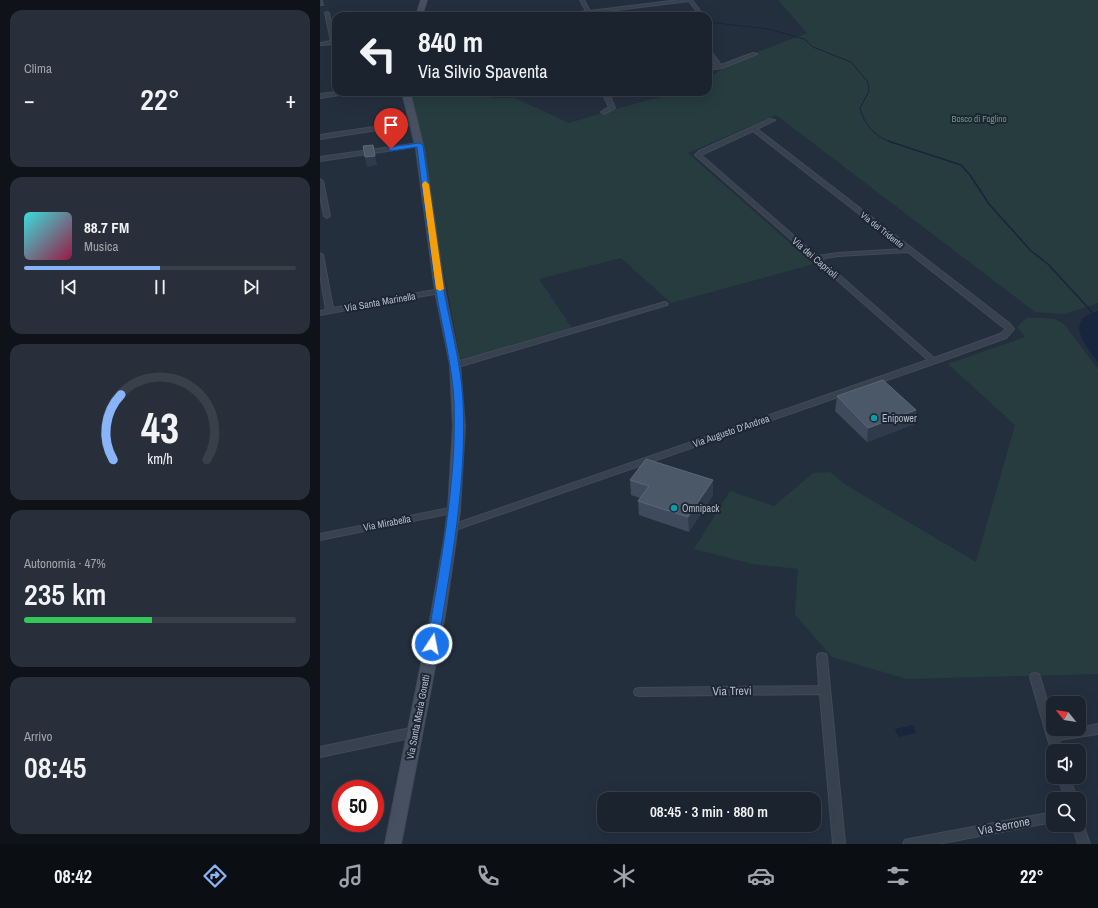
<!DOCTYPE html>
<html lang="it">
<head>
<meta charset="utf-8">
<style>
	:root { --surface:#1b232e; --page:#282f3a; --text:#f1f3f6; --muted:#a0a4aa; --line:#39404a; --accent:#8ab4f8 }
	body { margin:0; font-family:"Archivo Narrow",sans-serif; background:var(--page); color:var(--text); height:100vh; display:flex; flex-direction:column; font-size:15px; white-space:nowrap }
	* { box-sizing:border-box; margin:0 }
	p { font-size:13px; color:var(--muted) }
	.icon { flex:none; width:22px; height:22px; fill:none; stroke:currentColor; stroke-width:2; stroke-linecap:round; stroke-linejoin:round }
	.map { position:relative; flex:1; overflow:hidden }
	.details { display:flex; flex-direction:column; gap:10px; padding:10px; background:#0f1319; width:320px }
	.details>* { flex:none }
	.top-card { position:absolute; left:12px; top:12px; width:380px; height:84px; border-radius:12px; box-shadow:0 4px 16px #0002,0 0 0 1px var(--line); background:#1b232e; color:var(--text); overflow:hidden }
	.needle { width:26px; rotate:300deg }
	.fabs { position:absolute; left:726px; top:696px; display:grid; gap:8px }
	.fabs a { display:grid; place-items:center; width:40px; height:40px; border-radius:8px; background:var(--surface); box-shadow:0 4px 16px #0002,0 0 0 1px var(--line); font-size:20px }
	.speed { position:absolute; left:12px; top:780px; display:flex; gap:8px; font-size:20px; font-weight:700; text-align:center }
	.speed>* { display:grid; place-content:center; width:52px; height:52px; border-radius:50%; background:var(--surface); box-shadow:0 4px 16px #0002,0 0 0 1px var(--line); line-height:1 }
	.speed .limit { border:6px solid #d22; background:#fff; color:#111 }
	.pin { position:absolute; display:grid; place-items:center; width:34px; height:34px; color:#fff; margin:-41px -17px; border-radius:50% 50% 50% 0; rotate:-45deg; box-shadow:0 0 4px #0007 }
	.pin .icon { rotate:45deg }
	.me { position:absolute; width:44px; margin:-22px; rotate:11deg; stroke-linejoin:round; filter:drop-shadow(0 0 3px #0008) }
	.turn { display:flex; align-items:center; gap:14px; height:84px; padding:0 20px; font-size:18px }
	.turn .icon { width:52px; height:52px; stroke-width:2.5 }
	.turn b { display:block; font-size:28px; line-height:34px }
	.big { font-size:30px; font-weight:600; line-height:1.1 }
	.details .widget { flex:1; display:flex; flex-direction:column; justify-content:center; gap:6px; min-width:0; padding:0 14px; border-radius:12px; background:var(--page) }
	.details .dial { align-items:center; gap:0 }
	.dial svg { height:104px; overflow:visible; fill:none; stroke:var(--line); stroke-width:7; stroke-linecap:round; text-anchor:middle }
	.dial text { fill:var(--text); stroke:none }
	.song { display:flex; align-items:center; gap:12px }
	.cover { width:48px; height:48px; border-radius:6px; background:linear-gradient(135deg,hsl(180 70% 55%),hsl(340 70% 35%)) }
	.played { height:4px; border-radius:2px; background:linear-gradient(90deg,var(--accent) 50%,var(--line) 50%) }
	.keys { display:flex; justify-content:space-around; direction:ltr }
	.heat { display:flex; justify-content:space-between; align-items:center; font-size:22px; direction:ltr }
	.charge { height:6px; border-radius:3px; background:linear-gradient(90deg,#34c759 47%,var(--line) 0) }
	.trip { position:absolute; left:277px; top:792px; width:224px; height:40px; border-radius:12px; background:var(--surface); box-shadow:0 4px 16px #0002,0 0 0 1px var(--line); font-weight:600; line-height:40px; text-align:center }
	.dock { display:flex; height:64px; justify-content:space-around; align-items:center; background:#0b0e12; color:var(--muted) }
	.dock .icon { width:28px; height:28px }
	.dock .active { color:var(--accent) }
	.dock b { font-size:18px; color:var(--text) }
	main { display:flex; flex:1; min-height:0 }
	.map>svg:first-child { display:block }
	.green { fill:#263c3f }
	.water { fill:#17263c }
	.lines { fill:none; stroke-linecap:round; stroke-linejoin:round }
	.stream-far1 { stroke:#17263c; stroke-width:1 }
	.stream { stroke:#17263c; stroke-width:1.5 }
	.minor-casing { stroke:#414a57; stroke-width:2 }
	.secondary-casing { stroke:#414a57; stroke-width:2 }
	.minor { fill:#38414e; fill-rule:evenodd }
	.secondary { fill:#465061; fill-rule:evenodd }
	.wall { fill:#3f4b5c }
	.shaded-wall { fill:#2f3b4b }
	.building { fill:#4b5868; stroke:#5c6777 }
	.route { fill:#1a73e8; stroke:#114b97 }
	.slow { fill:#f59e0b }
	.culture-dot { fill:#0f9aa8; stroke:#1d2633; stroke-width:1.5 }
	.labels { text-anchor:middle; dominant-baseline:central; stroke-width:4; stroke-linejoin:round; paint-order:stroke }
	.far-park-label { font-size:9px; fill:#6b9a76; stroke:#1d2633 }
	.far-street-label { font-size:9px; fill:#b4bcc9; stroke:#1d2633 }
	.street-label { font-size:10px; fill:#b4bcc9; stroke:#1d2633 }
	.poi-label { font-size:10px; fill:#b4bcc9; stroke:#1d2633; text-anchor:start }
	.near-street-label { font-size:12px; fill:#b4bcc9; stroke:#1d2633 }
</style>
</head>
<body>
<main>
<section class="details">
<div class="widget"><p>Clima</p>
<div class="heat"><a>−</a><b class="big">22°</b><a>+</a></div>
</div>
<div class="widget">
<div class="song"><i class="cover"></i><div><b>88.7 FM</b><p>Musica</p></div></div>
<div class="played"></div>
<div class="keys"><svg class="icon" aria-label="previous" viewBox="0 0 24 24"><path d="M18 5L8 12l10 7zM5 5v14"/></svg><svg class="icon" aria-label="pause" viewBox="0 0 24 24"><path d="M8 5v14M16 5v14"/></svg><svg class="icon" aria-label="next" viewBox="0 0 24 24"><path d="M6 5l10 7-10 7zM19 5v14"/></svg></div>
</div>
<div class="widget dial"><svg viewBox="0 0 100 80">
<path d="M14 69A42 42 0 1 1 86 69"/>
<path d="M14 69A42 42 0 0 1 20 19" stroke="#8ab4f8"/>
<text x="50" y="56" font-size="32" font-weight="700">43</text>
<text x="50" y="72" font-size="11">km/h</text>
</svg></div>
<div class="widget"><p>Autonomia · 47%</p><b class="big">235 km</b><div class="charge"></div></div>
<div class="widget"><p>Arrivo</p><b class="big">08:45</b></div>
</section>
<div class="map">
<svg width="778" height="844" viewBox="0 0 778 844">
	<rect width="100%" height="100%" fill="#242f3e"/>
	<path class="green" d="M458,0h320v303l-33,11 -30,-2 -259,-197 -88,38 126,111 -143,39 -50,-45 -82,21 33,49 -112,31 -49,-267h70v2l12,4h22l54,25 75,-22 40,-9h24v-14l18,-11v-3l81,-31z
		M706,318h18l11,1 9,5 34,45v305l-191,5 -75,-22 -37,-42 3,-46 -45,-5 -59,-15 36,-58 44,15 39,-33 17,-1 16,13 130,77 39,-137 -67,-61 77,-27 -8,-10z"/>
	<path class="water" d="M778,311v51c-14,-18 -34,-42 0,-51z
		M593,725l3,8 -18,4 -3,-8z"/>
	<g class="lines">
		<path class="stream-far1" d="M247,16l51,-3 29,3
			M388,22l60,7 36,10 9,8 38,15 17,20 1,9 -9,17c4,16 14,28 31,34"/>
		<path class="stream" d="M568,141l73,24 9,10 19,29 42,47 17,13 44,48"/>
		<defs>
			<path id="minor" d="M0,0l2,1 1,4h-3z
				M260,0h4l6,11 89,-11h13l12,16h-4l-11,-15 -121,15h-13l31,-5z
				M7,12l2,1 7,31 -16,1v-2l11,-2 -6,-28z
				M37,14h4v2h-4z
				M388,50h2l11,15 32,-12 4,1 -35,14 -14,2v-2l8,-2 -8,-12z
				M16,92h13l-3,2 -26,4v-4z
				M282,92h6l7,16 -11,6 -3,-2 8,-5z
				M450,119l5,1 -18,9 252,194 5,6 -8,9 -70,25 -481,167h-6l-1,-2 1,-2 479,-166 -233,-205 4,-4zM433,131l151,118 -66,4 -21,3 -116,-101zM588,252l95,75 3,2 -6,5 -66,24 -113,-99 17,-3z
				M94,121l3,2 -1,1 -96,15v-4z
				M99,143l3,2 -1,1 -101,15v-4z
				M0,179l3,2 7,35 -3,2 -3,-2 -4,-20z
				M0,253l3,2 10,53 107,-19 3,2 -3,2 -120,22v-4l6,-1 -6,-36z
				M345,302l2,1 1,1 -1,1 -209,62h-3l-4,-2 1,-2z
				M134,507l3,1 1,2 -1,2 -137,28v-6z
				M502,653l4,1 1,3 18,187h-12l-13,-150 -181,2 -4,-1 -1,-3 1,-3 4,-1 180,-2 -2,-29 1,-3z
				M715,673l4,1 1,3 13,43v9h3l1,3 22,-3v-1l19,-4v10l-39,6 3,11h-9v3l-6,-17 -17,-60 1,-3z
				M95,727l4,2 1,3 -1,3 -4,2 -95,20v-10z
				M738,777h12l7,22h-12z
				M733,812v10l-115,22h-35l2,-4 4,-1z
				M759,820l3,1 8,23h-12l-6,-19h7z"/>
			<path id="secondary" d="M101,0h6l-5,16h-6z
				M82,92h8l14,57 21,142 15,74 5,61 -5,84 -4,30 -11,75 -44,229h-16l46,-229 13,-75 4,-30 5,-84 -3,-61 -15,-74 -19,-142z"/>
		</defs>
		<use href="#minor" class="minor-casing"/>
		<use href="#secondary" class="secondary-casing"/>
		<use href="#minor" class="minor"/>
		<use href="#secondary" class="secondary"/>
	</g>
	<path class="wall" d="M517,396l79,14 -2,14 -47,18 -32,-31z
		M310,480l83,15 -24,37 -50,-17 -1,-14 2,-3 -9,-3z"/>
	<path class="shaded-wall" d="M53,145l4,20 -10,2 -2,-10z
		M596,410l-2,14 -47,18 1,-14z
		M393,480v15l-24,37 -1,-15z"/>
	<path class="building" d="M53,145l2,11 -10,1 -2,-11z
		M563,380l33,30 -48,18 -31,-32z
		M326,459l67,21 -25,37 -50,-16 11,-15 -19,-6z"/>
	<path class="route" d="M99,143l4,2c7,48 13,97 21,146 7,37 17,73 19,110 4,82 -12,163 -25,243l-2,3 -4,1 -4,-1 -1,-3c13,-80 30,-161 27,-243 -2,-37 -12,-74 -18,-110 -7,-48 -13,-96 -19,-144l-26,4 -3,-2 3,-2z"/>
	<path class="slow" d="M105,181l4,3 15,105 -4,2 -4,-2 -14,-105z"/>
	<g class="culture-dot">
		<circle cx="554" cy="418" r="4"/>
		<circle cx="354" cy="508" r="4"/>
	</g>
	<g class="labels">
		<g class="far-park-label">
			<text x="659" y="119">Bosco di Foglino</text>
		</g>
		<g class="far-street-label">
			<text transform="translate(562 230) rotate(38)">Via del Tridente</text>
		</g>
		<g class="street-label">
			<text transform="translate(495 258) rotate(41)">Via dei Caprioli</text>
			<text transform="translate(60 302) rotate(-10)">Via Santa Marinella</text>
			<text transform="translate(411 431) rotate(-19)">Via Augusto D'Andrea</text>
			<text transform="translate(67 523) rotate(-11)">Via Mirabella</text>
			<text transform="translate(98 717) rotate(-79)">Via Santa Maria Goretti</text>
		</g>
		<g class="poi-label">
			<text x="562" y="418">Enipower</text>
			<text x="362" y="508">Omnipack</text>
		</g>
		<g class="near-street-label">
			<text transform="translate(412 691) rotate(-1)">Via Trevi</text>
			<text transform="translate(684 826) rotate(-11)">Via Serrone</text>
		</g>
	</g>
</svg>
<div class="fabs">
<a><svg class="needle" viewBox="-14 -14 28 28"><path d="M0-13l5 13h-10z" fill="#e53935"/><path d="M0 13l5-13h-10z" fill="#a0a4aa"/></svg></a>
<a><svg class="icon" aria-label="sound" viewBox="0 0 24 24"><path d="M4 9h4l5-4v14l-5-4H4zM17 9q2 3 0 6"/></svg></a>
<a><svg class="icon" aria-label="search" viewBox="0 0 24 24"><circle cx="10" cy="10" r="6"/><path d="M15 15l6 6"/></svg></a>
</div>
<div class="speed"><div class="limit">50</div></div>
<div class="pin" style="left:71px;top:149px;background:#d93025"><svg class="icon" aria-label="arrive" viewBox="0 0 24 24"><path d="M6 21V4h12l-3 4 3 4H6"/></svg></div>
<svg class="me" style="left:112px;top:644px" viewBox="-20 -20 40 40"><circle r="17" fill="#1a73e8" stroke="#fff" stroke-width="3"/><path d="M0-11L8 9 0 5-8 9z" fill="#fff"/></svg>
<div class="trip">08:45 · 3 min · 880 m</div>
<div class="top-card">
<div class="turn"><svg class="icon" aria-label="left" viewBox="0 0 24 24"><path d="M17 20v-9H6M10 6l-5 5 5 5"/></svg><div><b>840 m</b>Via Silvio Spaventa</div></div>
</div>
</div>
</main>
<nav class="dock">
<b>08:42</b>
<svg class="icon active" aria-label="directions" viewBox="0 0 24 24"><path d="M12 3l9 9-9 9-9-9zM9 14v-3h6M13 9l2 2-2 2"/></svg>
<svg class="icon" aria-label="music" viewBox="0 0 24 24"><path d="M9 18V5l10-2v13"/><circle cx="6" cy="18" r="3"/><circle cx="16" cy="16" r="3"/></svg>
<svg class="icon" aria-label="phone" viewBox="0 0 24 24"><path d="M5 4h4l2 5-3 2q2 4 5 5l2-3 5 2v4C11 20 4 13 5 4z"/></svg>
<svg class="icon" aria-label="climate" viewBox="0 0 24 24"><path d="M12 3v18M4 7l16 10M4 17L20 7"/></svg>
<svg class="icon" aria-label="car" viewBox="0 0 24 24"><path d="M5 17H2v-5l4-1 3-4h7l3 4 3 1v5h-3M9 17h6M6 11h13"/><circle cx="7" cy="17" r="2"/><circle cx="17" cy="17" r="2"/></svg>
<svg class="icon" aria-label="filters" viewBox="0 0 24 24"><path d="M4 7h16M4 17h16"/><circle cx="9" cy="7" r="2"/><circle cx="15" cy="17" r="2"/></svg>
<b>22°</b>
</nav>
</body>
</html>
